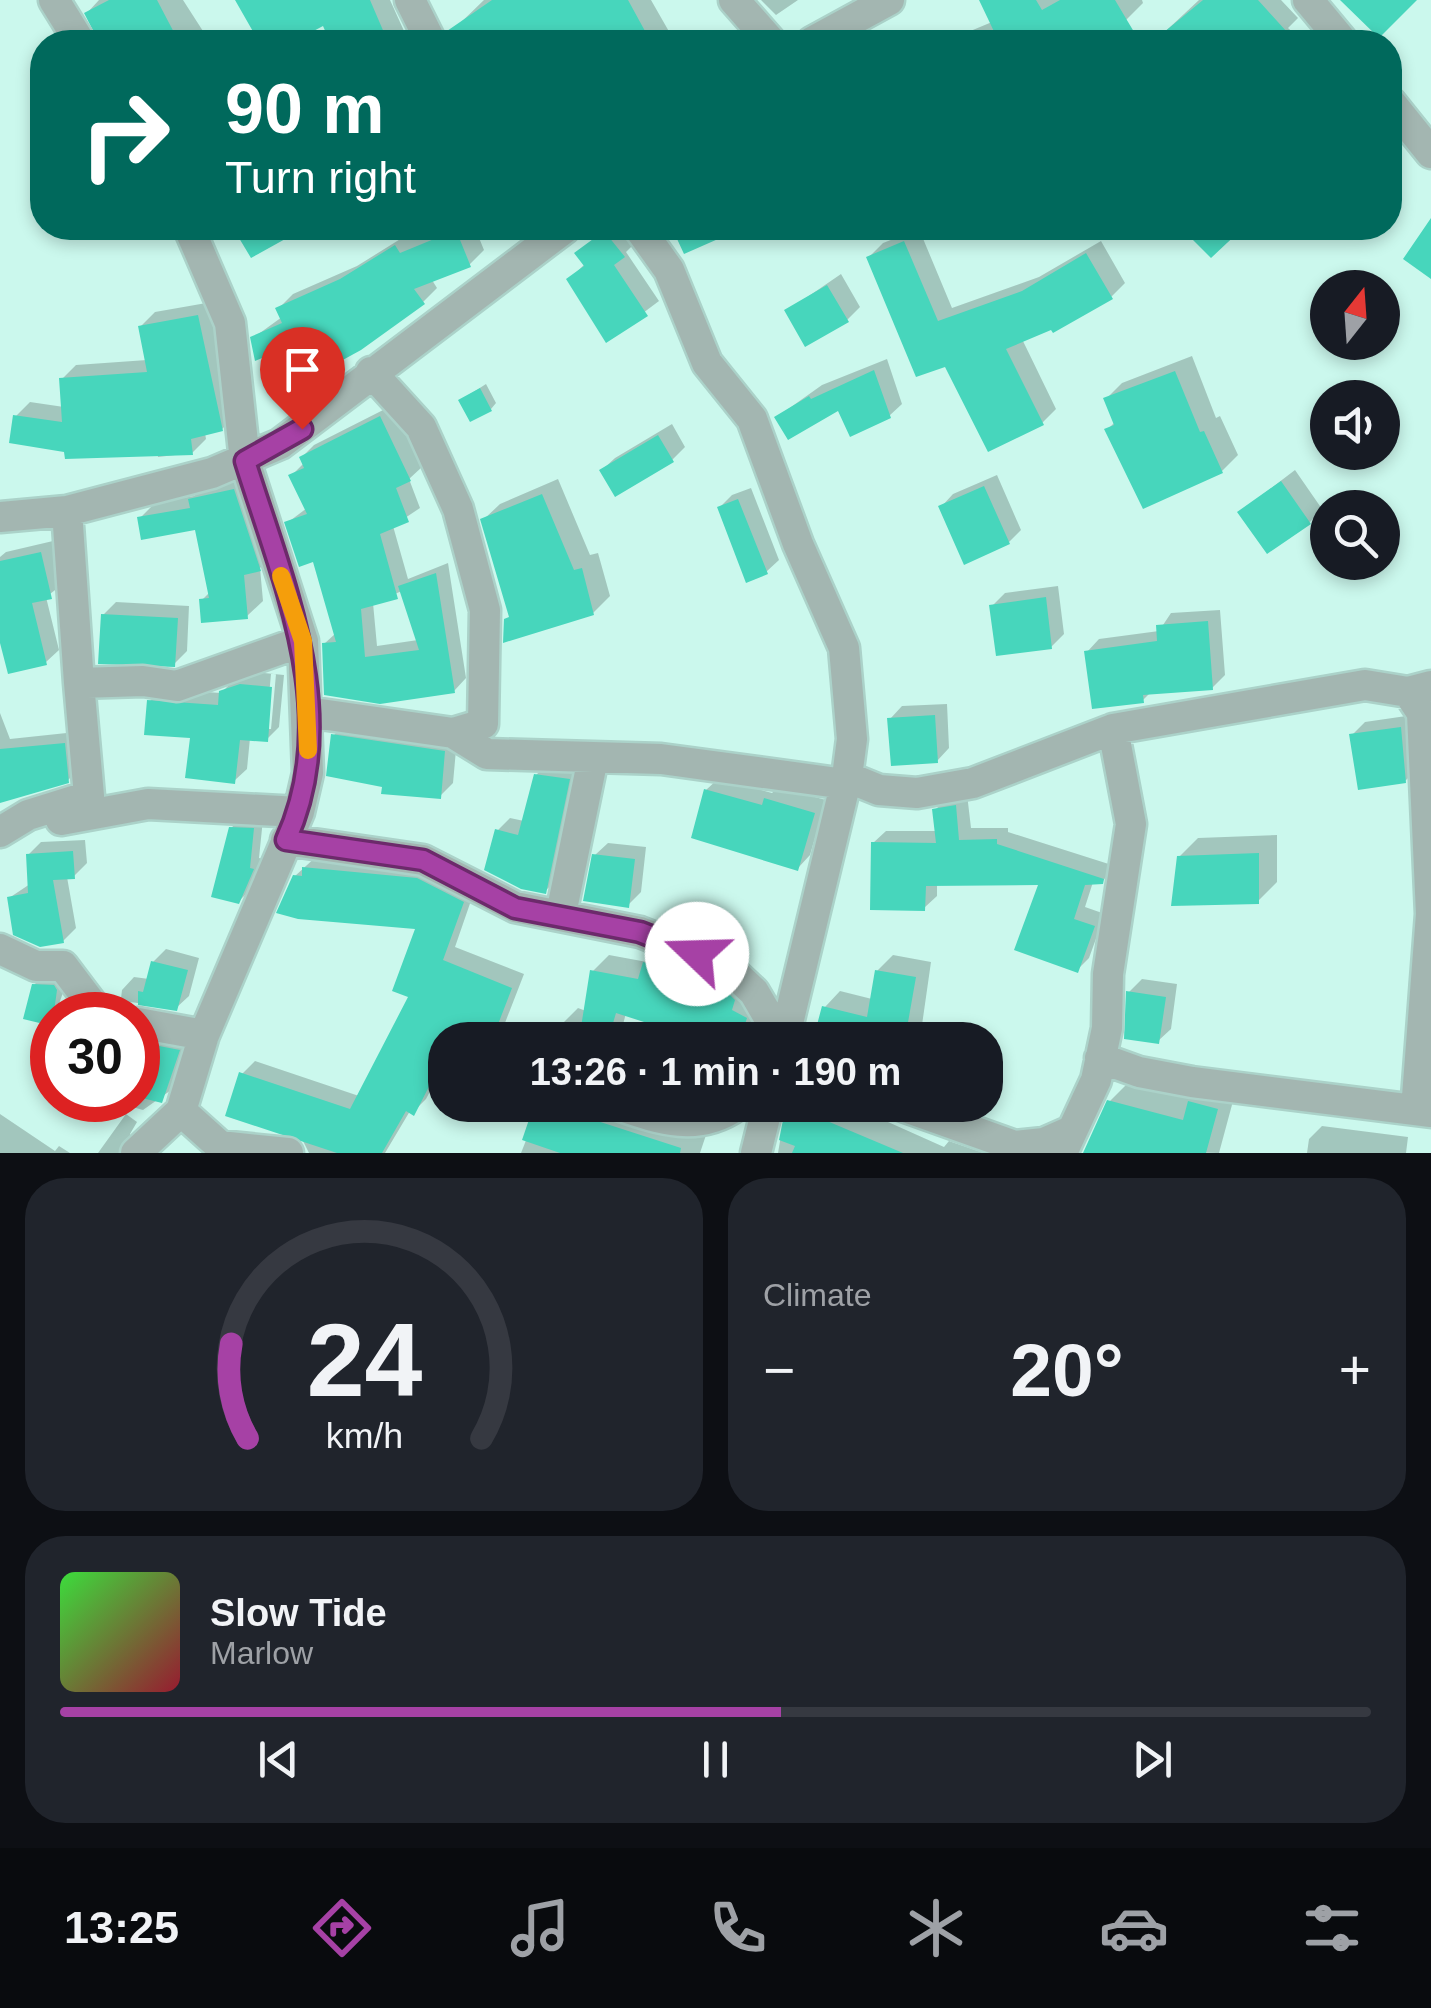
<!DOCTYPE html>
<html lang="en">
<head>
<meta charset="utf-8">
<style>
	:root { --surface:#171b24; --page:#20242c; --text:#f1f3f6; --muted:#9ea1a6; --line:#363941; --accent:#a641a5 }
	body { margin:0; font-family:Helvetica,sans-serif; background:var(--page); color:var(--text); height:100vh; display:flex; flex-direction:column; font-size:38px; white-space:nowrap }
	* { box-sizing:border-box; margin:0 }
	p { font-size:32px; color:var(--muted) }
	.icon { flex:none; width:55px; height:55px; fill:none; stroke:currentColor; stroke-width:2; stroke-linecap:round; stroke-linejoin:round }
	.map { position:relative; height:1153px; overflow:hidden }
	.panel { display:flex; flex-direction:column; gap:25px; padding:25px; background:#0d0f14; flex:1 }
	.panel>* { flex:none }
	.banner { position:absolute; left:30px; top:30px; width:1372px; height:210px; border-radius:40px; box-shadow:0 5px 15px #0003; background:#00695c; color:#fff; overflow:hidden }
	.needle { width:65px; rotate:17deg }
	.controls { position:absolute; left:1310px; top:270px; display:grid; gap:20px }
	.controls a { display:grid; place-items:center; width:90px; height:90px; border-radius:50%; background:var(--surface); box-shadow:0 5px 15px #0003; font-size:50px }
	.speed { position:absolute; left:30px; top:992px; display:flex; gap:20px; font-size:50px; font-weight:700; text-align:center }
	.speed>* { display:grid; place-content:center; width:130px; height:130px; border-radius:50%; background:var(--surface); box-shadow:0 5px 15px #0003; line-height:1 }
	.speed .limit { border:15px solid #d22; background:#fff; color:#111 }
	.pin { position:absolute; display:grid; place-items:center; width:85px; height:85px; color:#fff; margin:-102px -42px; border-radius:50% 50% 50% 0; rotate:-45deg; box-shadow:0 0 10px #0007 }
	.pin .icon { rotate:45deg }
	.me { position:absolute; width:110px; margin:-55px; rotate:291deg; stroke-linejoin:round; filter:drop-shadow(0 0 8px #0008) }
	.turn { display:flex; align-items:center; gap:35px; height:210px; padding:0 30px; font-size:45px }
	.turn .icon { width:130px; height:130px; stroke-width:2.5 }
	.turn b { display:block; font-size:70px; line-height:85px }
	.big { font-size:75px; font-weight:700; line-height:1.1 }
	.panel .widget { flex:1; display:flex; flex-direction:column; justify-content:center; gap:15px; min-width:0; padding:0 35px; border-radius:40px; background:var(--page) }
	.panel .dial { align-items:center; gap:0 }
	.dial svg { height:260px; overflow:visible; fill:none; stroke:var(--line); stroke-width:7; stroke-linecap:round; text-anchor:middle }
	.dial text { fill:var(--text); stroke:none }
	.song { display:flex; align-items:center; gap:30px }
	.cover { width:120px; height:120px; border-radius:15px; background:linear-gradient(135deg,hsl(120 70% 55%),hsl(350 70% 35%)) }
	.played { height:10px; border-radius:5px; background:linear-gradient(90deg,var(--accent) 55%,var(--line) 55%) }
	.keys { display:flex; justify-content:space-around; direction:ltr }
	.heat { display:flex; justify-content:space-between; align-items:center; font-size:55px; direction:ltr }
	.panel .tiles { flex:1; display:grid; gap:25px; grid-template-columns:1fr 1fr }
	.widget:last-child { grid-column:span 2 }
	.trip { position:absolute; left:428px; top:1022px; width:575px; height:100px; border-radius:40px; background:var(--surface); box-shadow:0 5px 15px #0003; font-weight:700; line-height:100px; text-align:center }
	.menu { display:flex; height:160px; justify-content:space-around; align-items:center; background:#090b0e; color:var(--muted) }
	.menu .icon { width:70px; height:70px }
	.menu .active { color:var(--accent) }
	.menu b { font-size:45px; color:var(--text) }
	.map>svg:first-child { display:block }
	.shadow { fill:#0003; fill-rule:evenodd }
	.building { fill:#47d6bc }
	.lines { fill:none; stroke-linecap:round; stroke-linejoin:round }
	.minor-casing { stroke:#abd2c9; stroke-width:35 }
	.minor { stroke:#a3b6b1; stroke-width:30 }
	.route-casing { stroke:#6c2a6b; stroke-width:25 }
	.route { stroke:#a641a5; stroke-width:18 }
	.slow { stroke:#f59e0b; stroke-width:18 }
</style>
</head>
<body>
<div class="map">
<svg width="1431" height="1153" viewBox="0 0 1431 1153">
	<rect width="100%" height="100%" fill="#cbf8ed"/>
	<path class="shadow" d="M99,0h84l27,42h-108l-15,-29z
		M237,0h153l19,42h-76l-9,-19 -36,19h-27z
		M484,0h167l24,42h-214l-8,-12z
		M761,0h37l-22,15z
		M989,0h153l1,3 -17,17 -40,22h-142l48,-20z
		M1199,0h82l17,18 -10,10 15,14h-149z
		M418,228h57l9,22 -14,14 -38,16 5,8 -14,14 -110,32 -60,4 29,-21 -4,-8 15,-15 64,-28z
		M608,228h16l11,15 -9,9 33,49 -52,39 -38,-61 16,-15 -8,-11z
		M919,229l33,79 87,-31 62,-36 24,42 -14,14 -89,42 34,70 -14,14 -96,-59 -77,-107 14,-14z
		M841,274l19,33 -13,13 -60,-9z
		M212,302l24,113 -14,14 -17,4 1,6 -14,14 -34,4 -1,-7 -90,-1 -51,-33 14,-14 34,5 -2,-28 14,-14 71,-5 -6,-34 14,-14z
		M1192,356l24,62 4,-2 18,39 -16,16 -115,-41 8,-8 -9,-23 16,-16z
		M887,359l15,45 -13,12 -50,-8 -62,9 45,-32z
		M486,384l10,19 -5,6 -30,-9z
		M393,405l29,62 -13,12 11,29 -27,18 15,53 40,-16 18,115 -12,13 -130,-47 12,-11 -21,-75 -28,-35 20,-15 -16,-32 13,-13 -2,-6 12,-12zM402,591l16,49 -41,6 -4,-43z
		M672,424l13,23 -13,13 -70,10 13,-12z
		M1295,470l27,39 -12,13 -70,-10z
		M250,474l26,79 -16,15 3,33 -16,15 -45,-16 8,-8 -13,-64 -57,-10 16,-16 38,-6 12,-12z
		M997,475l24,55 -12,12 -68,-35 12,-13z
		M558,479l32,76 8,-2 12,43 -17,17 -82,3 -28,-96 17,-16z
		M751,488l28,72 -13,12 -47,-64 13,-13z
		M53,541l10,43 -17,13 13,53 -13,12 -46,-29v-76l6,-5z
		M1058,586l6,48 -13,13 -59,-41 13,-13z
		M116,602l73,4 -2,45 -13,13 -71,-49z
		M1220,610l5,65 -13,13 -61,4 -8,8 -56,-48 12,-13 60,-8 12,-18z
		M254,672l30,3 -5,52 -12,12 -17,-1 -3,31 -13,12 -41,-45 -44,-34 13,-13 59,4 14,-14zM271,674h5l-5,55h-5z
		M947,704l2,44 -12,13 -47,-42 12,-13z
		M0,713l10,26 66,-7 4,36 -12,12 -68,22z
		M1413,715l5,53 -13,13 -53,-46 13,-13z
		M346,723l111,16 -4,44 -13,13 -107,-60z
		M549,763l32,4 -23,112 -13,12 -47,-61 12,-12 14,3 12,-46z
		M719,778l53,15 6,-6 48,13 -16,55 -12,13 -92,-78z
		M967,794l4,34h37v4l107,34 -13,16h-9l-8,25 20,7 -16,44 -12,12 -36,-88 -104,1v13l-13,12 -51,-65 13,-12h51l-2,-21 12,-12z
		M242,818l21,1 -4,39 4,1 -14,32 -11,11 -7,-74z
		M1277,835v47l-19,19 -79,-44 19,-19z
		M85,840l2,23 -13,13 -7,1 9,51 -13,13 -54,-43 21,-14 -2,-29 13,-13z
		M608,843l38,4 -5,45 -13,13 -33,-50z
		M318,855l113,11 44,23 -20,58 69,27 -21,54 -12,12 -29,-10 -5,10h-12v23l-19,36 -13,13 -3,-1 -25,42h-76l-9,-18 -58,-61 13,-13 104,35 53,-101 6,-68 -123,-51z
		M662,948l100,53 -10,32 -7,7h-37l-82,-27 -7,27h-61l4,-16 16,-16 8,3 7,-40 16,-16 38,7z
		M166,949l33,9 -10,38 -13,12 -46,-6 5,13h-16l3,-25 12,-13 15,2 4,-17z
		M893,955l38,7 -9,63 67,11 -4,25v-21h-169l9,-33 15,-16 32,8 5,-28z
		M47,972l22,4 -14,39 -21,-30z
		M1142,979l35,5 -6,45 -13,12 -29,-49z
		M138,1023l53,15 -17,50 -31,22 -35,-10h30z
		M52,1034v51l-12,-3z
		M1129,1082l65,17 16,-16 26,7 -17,63 -132,-3 23,-49z
		M540,1105h71l95,30 -6,18h-179z
		M786,1105h64l94,42 5,-6 35,12h-206z
		M0,1114l55,37 4,-5 11,7h-70z
		M126,1114l11,8 -7,12 5,19h-37z
		M1322,1126l86,11 -2,16h-99l2,-14z"/>
	<path class="building" d="M109,0h48l22,42h-80l-15,-29z
		M235,0h135l18,42h-58l-7,-16 -30,16h-34z
		M492,0h136l23,42h-201l-3,-11z
		M979,0h57l6,10 18,-10h55l25,42h-141z
		M1203,0h55l38,42h-144z
		M1340,0h77l-38,38z
		M1431,218v61l-28,-20z
		M233,228h72l-54,30z
		M672,228h71l-59,26z
		M1181,228h62l-32,30z
		M456,230l15,37 -57,22 11,15 -64,46 -31,17 -18,-30 -57,24 -5,-24 32,-14 -7,-15 65,-29 55,-34 5,8z
		M604,231l21,26 -11,8 34,51 -42,27 -40,-64 18,-13 -10,-13z
		M904,241l34,80 84,-30 64,-38 27,46 -60,34 -2,-3 -45,19 38,76 -56,27 -43,-85 -29,10 -50,-120z
		M827,285l22,37 -44,25 -21,-37z
		M198,315l25,116 -32,8 2,16 -128,4 -1,-7 -55,-9 4,-28 49,7 -3,-44 88,-6 -9,-46z
		M874,370l17,48 -41,19 -12,-26 -50,29 -14,-23 35,-21 2,3z
		M1175,371l25,61 4,-1 19,42 -80,36 -39,-80 10,-4 -11,-27z
		M480,388l12,23 -22,11 -12,-22z
		M380,416l31,65 -15,7 13,34 -29,12 18,65 -37,10 4,48 54,-7 -21,-64 38,-13 19,120 -75,11 -56,-9 -2,-52 14,-1 -23,-80 -14,5 -15,-45 23,-8 -19,-39 16,-7 -5,-11z
		M658,435l16,27 -59,35 -16,-27z
		M1281,481l30,43 -44,30 -30,-42z
		M984,486l26,58 -46,21 -26,-59z
		M234,489l27,82 -17,4 4,44 -47,4 -2,-24 10,-1 -14,-68 -54,10 -4,-23 53,-9 -2,-9z
		M542,494l32,76 8,-2 12,47 -91,28 1,-24 5,-2 -29,-98z
		M738,499l30,75 -22,9 -29,-76z
		M41,552l11,47 -20,4 15,62 -39,9 -8,-31v-82z
		M1046,597l6,52 -56,7 -7,-51z
		M101,614l77,4 -3,49 -77,-3z
		M1208,621l5,69 -70,5 1,8 -52,6 -8,-58 73,-10 -1,-16z
		M240,684l32,3 -4,55 -28,-2 -5,44 -50,-6 5,-40 -46,-3 3,-35 71,5 1,-14z
		M935,715l3,48 -47,3 -4,-48z
		M1401,727l5,56 -48,7 -9,-56z
		M331,734l114,17 -4,48 -60,-5 1,-7 -56,-11z
		M65,743l4,40 -69,20v-54z
		M534,774l36,5 -24,115 -25,-5 -37,-19 11,-41 23,6z
		M704,789l58,16 2,-7 51,15 -17,58 -107,-33z
		M956,805l3,35 38,-1v5l107,35 -1,5 -18,1 -11,34 21,7 -17,47 -64,-23 24,-65 -112,1 -1,25 -55,-1 1,-68 65,1 -4,-34z
		M229,827l25,1 -4,40 4,1 -15,35 -28,-7z
		M73,851l2,28 -22,1 11,63 -24,4 -27,-12 -6,-38 21,-4 -2,-39z
		M1259,853v51l-88,2 6,-50z
		M592,854l43,5 -6,49 -46,-7z
		M302,867l115,11 47,24 -21,58 69,28 -20,52 -34,-9 -5,9h-8v15l-31,61 -8,-5 -24,42h-45l-112,-37 14,-44 111,37 58,-112 -16,-6 23,-62 -117,-10 -22,-6 17,-38 9,1z
		M151,961l37,9 -11,41 -39,-6v-14l5,1z
		M643,962l80,26 12,12 -3,10 15,8 -7,22h-40l-84,-27 -8,27h-29l11,-70 48,9z
		M875,970l41,7 -9,51 15,4 -1,8h-108l9,-34 45,11z
		M32,984l22,1 3,5 -5,36 -29,-7z
		M1126,991l40,6 -7,47 -35,-5z
		M138,1042l42,8 -18,53 -24,-6z
		M1107,1100l76,20 5,-19 30,8 -12,44h-123z
		M534,1105h57l-3,13 93,30 -1,5h-120l-38,-13z
		M786,1105h3l114,48h-111l3,-7 -16,-6z"/>
	<g class="lines">
		<defs>
			<path id="minor" d="M54,0l26,42
				M410,0l21,42
				M734,0l37,42
				M1308,0l35,42
				M812,42l77,-42
				M1390,102l41,51
				M639,228l30,42 38,93 45,56 46,125 46,104 8,91 -5,38 -63,263
				M371,372l50,55 37,82 27,101 -2,114 -30,9
				M67,511l12,172
				M0,517l67,-6 145,-38 68,-29 285,-216
				M1408,692l14,21 9,201 -15,196
				M307,712l146,21 34,21 174,5 184,25
				M847,777l32,13 38,3 56,-10 140,-54 252,-44 43,7 23,-6
				M61,820l87,-16 151,8
				M0,832l28,-17 61,-19 -10,-113 64,-2 34,5 126,-45
				M286,840l137,20 92,47 125,25 85,33 29,27 28,48
				M561,914l32,-156
				M0,949l36,17h27l37,49
				M138,1023l66,12
				M1100,1058l39,14 53,10 239,30
				M618,1105c41,14 80,28 119,0
				M900,1105l115,41 29,-3 25,-11
				M181,1111l39,35 68,7
				M136,1153l45,-42 23,-76 95,-223 9,-39 -5,-132 -58,-180 -15,-138 -41,-95
				M756,1153l12,-48
				M1062,1153l34,-73 11,-52 1,-54 23,-150 -18,-95"/>
		</defs>
		<use href="#minor" class="minor-casing"/>
		<use href="#minor" class="minor"/>
	</g>
	<g class="lines">
		<defs>
			<path id="route" d="M302,429l-57,32c38,122 98,254 41,379l137,20 92,48 125,24 57,22"/>
		</defs>
		<use href="#route" class="route-casing"/>
		<use href="#route" class="route"/>
		<path class="slow" d="M281,576l22,65 5,109"/>
	</g>
</svg>
<div class="controls">
<a><svg class="needle" viewBox="-14 -14 28 28"><path d="M0-13l5 13h-10z" fill="#e53935"/><path d="M0 13l5-13h-10z" fill="#9ea1a6"/></svg></a>
<a><svg class="icon" aria-label="sound" viewBox="0 0 24 24"><path d="M4 9h4l5-4v14l-5-4H4zM17 9q2 3 0 6"/></svg></a>
<a><svg class="icon" aria-label="search" viewBox="0 0 24 24"><circle cx="10" cy="10" r="6"/><path d="M15 15l6 6"/></svg></a>
</div>
<div class="speed"><div class="limit">30</div></div>
<div class="pin" style="left:302px;top:429px;background:#d93025"><svg class="icon" aria-label="arrive" viewBox="0 0 24 24"><path d="M6 21V4h12l-3 4 3 4H6"/></svg></div>
<svg class="me" style="left:697px;top:954px" viewBox="-20 -20 40 40"><circle r="19" fill="#fff"/><path d="M0-13L10 11 0 6-10 11z" fill="#a641a5"/></svg>
<div class="trip">13:26 · 1 min · 190 m</div>
<div class="banner">
<div class="turn"><svg class="icon" aria-label="right" viewBox="0 0 24 24"><path d="M7 20v-9h11M14 6l5 5-5 5"/></svg><div><b>90 m</b>Turn right</div></div>
</div>
</div>
<section class="panel">
<div class="tiles">
<div class="widget dial"><svg viewBox="0 0 100 80">
<path d="M14 69A42 42 0 1 1 86 69"/>
<path d="M14 69A42 42 0 0 1 9 40" stroke="#a641a5"/>
<text x="50" y="56" font-size="32" font-weight="700">24</text>
<text x="50" y="72" font-size="11">km/h</text>
</svg></div>
<div class="widget"><p>Climate</p>
<div class="heat"><a>−</a><b class="big">20°</b><a>+</a></div>
</div>
<div class="widget">
<div class="song"><i class="cover"></i><div><b>Slow Tide</b><p>Marlow</p></div></div>
<div class="played"></div>
<div class="keys"><svg class="icon" aria-label="previous" viewBox="0 0 24 24"><path d="M18 5L8 12l10 7zM5 5v14"/></svg><svg class="icon" aria-label="pause" viewBox="0 0 24 24"><path d="M8 5v14M16 5v14"/></svg><svg class="icon" aria-label="next" viewBox="0 0 24 24"><path d="M6 5l10 7-10 7zM19 5v14"/></svg></div>
</div>
</div>
</section>
<nav class="menu">
<b>13:25</b>
<svg class="icon active" aria-label="directions" viewBox="0 0 24 24"><path d="M12 3l9 9-9 9-9-9zM9 14v-3h6M13 9l2 2-2 2"/></svg>
<svg class="icon" aria-label="music" viewBox="0 0 24 24"><path d="M9 18V5l10-2v13"/><circle cx="6" cy="18" r="3"/><circle cx="16" cy="16" r="3"/></svg>
<svg class="icon" aria-label="phone" viewBox="0 0 24 24"><path d="M5 4h4l2 5-3 2q2 4 5 5l2-3 5 2v4C11 20 4 13 5 4z"/></svg>
<svg class="icon" aria-label="climate" viewBox="0 0 24 24"><path d="M12 3v18M4 7l16 10M4 17L20 7"/></svg>
<svg class="icon" aria-label="car" viewBox="0 0 24 24"><path d="M5 17H2v-5l4-1 3-4h7l3 4 3 1v5h-3M9 17h6M6 11h13"/><circle cx="7" cy="17" r="2"/><circle cx="17" cy="17" r="2"/></svg>
<svg class="icon" aria-label="filters" viewBox="0 0 24 24"><path d="M4 7h16M4 17h16"/><circle cx="9" cy="7" r="2"/><circle cx="15" cy="17" r="2"/></svg>
</nav>
</body>
</html>
